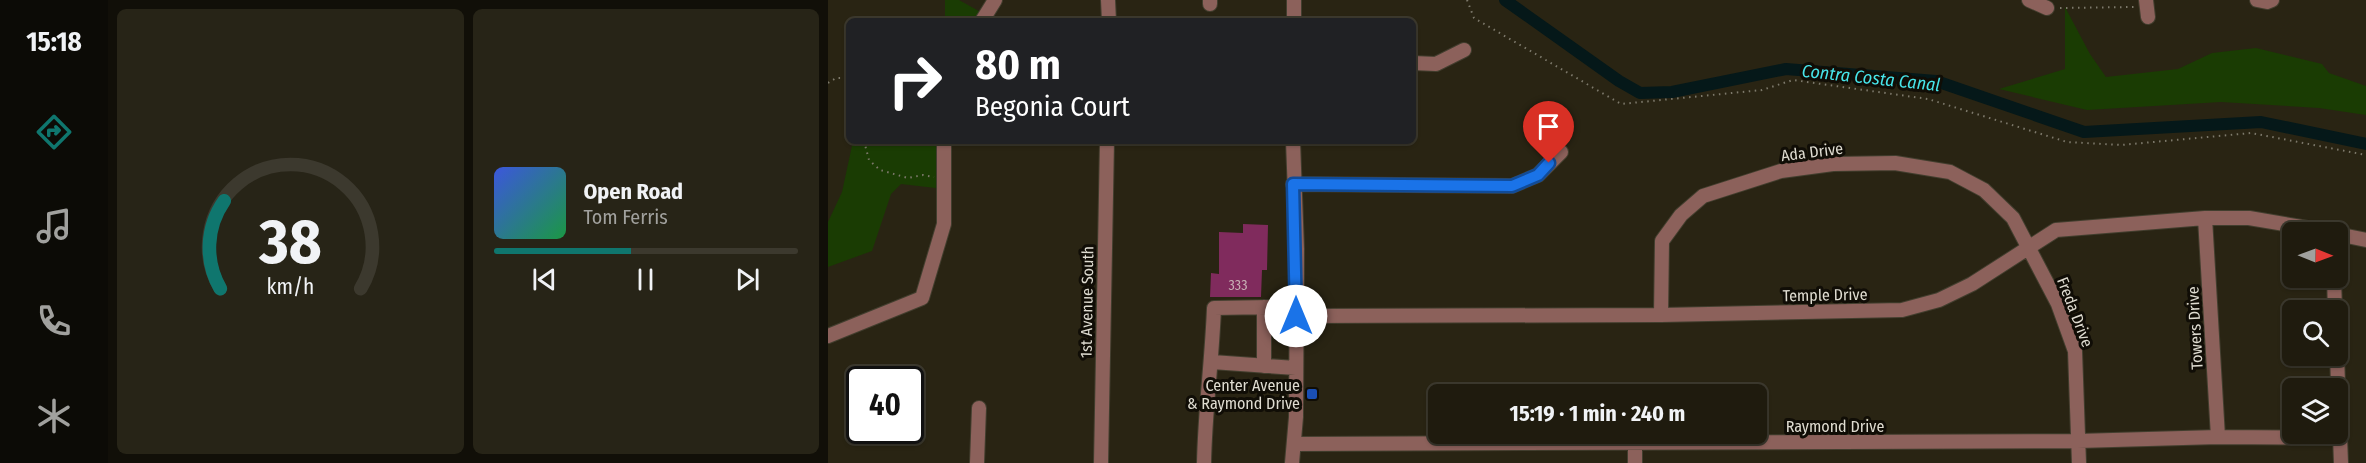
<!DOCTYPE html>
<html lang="en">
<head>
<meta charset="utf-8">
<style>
	:root { --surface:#1f1b0e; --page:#272417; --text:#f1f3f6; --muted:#a1a19e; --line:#3c392e; --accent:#0f766e }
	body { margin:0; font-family:"Fira Sans Condensed",sans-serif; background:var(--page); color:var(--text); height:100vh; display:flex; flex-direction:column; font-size:22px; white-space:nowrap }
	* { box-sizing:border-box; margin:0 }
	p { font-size:20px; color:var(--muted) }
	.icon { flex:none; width:33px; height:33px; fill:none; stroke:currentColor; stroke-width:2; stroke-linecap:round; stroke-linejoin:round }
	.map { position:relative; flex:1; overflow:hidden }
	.panel { display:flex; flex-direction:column; gap:9px; padding:9px; background:#110f08; width:720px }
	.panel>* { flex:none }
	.banner { position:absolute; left:18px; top:18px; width:570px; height:126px; border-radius:9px; box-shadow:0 2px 4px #0004,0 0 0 2px var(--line); background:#202124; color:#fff; overflow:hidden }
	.needle { width:39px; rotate:91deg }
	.controls { position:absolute; left:1454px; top:222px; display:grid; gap:12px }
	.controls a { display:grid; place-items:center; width:66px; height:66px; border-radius:9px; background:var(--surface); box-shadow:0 2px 4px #0004,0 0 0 2px var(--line); font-size:30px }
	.speed { position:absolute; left:18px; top:366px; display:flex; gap:12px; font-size:30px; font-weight:700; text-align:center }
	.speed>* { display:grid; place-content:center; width:78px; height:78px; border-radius:50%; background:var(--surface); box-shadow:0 2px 4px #0004,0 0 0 2px var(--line); line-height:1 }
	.speed .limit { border:3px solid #111; border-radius:9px; background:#fff; color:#111 }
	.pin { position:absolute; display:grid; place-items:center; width:51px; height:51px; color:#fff; margin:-62px -26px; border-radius:50% 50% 50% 0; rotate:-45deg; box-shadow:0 0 6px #0007 }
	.pin .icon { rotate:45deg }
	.me { position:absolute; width:66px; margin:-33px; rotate:0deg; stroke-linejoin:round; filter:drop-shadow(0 0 4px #0008) }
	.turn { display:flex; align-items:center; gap:21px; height:126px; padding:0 30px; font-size:27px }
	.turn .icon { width:78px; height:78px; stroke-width:2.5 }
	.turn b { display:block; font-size:42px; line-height:51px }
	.panel .tile { flex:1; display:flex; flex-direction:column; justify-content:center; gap:9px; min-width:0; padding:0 21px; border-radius:9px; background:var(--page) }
	.panel .dial { align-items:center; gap:0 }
	.dial svg { height:156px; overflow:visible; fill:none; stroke:var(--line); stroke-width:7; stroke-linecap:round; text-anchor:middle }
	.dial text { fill:var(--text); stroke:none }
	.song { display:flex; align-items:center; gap:18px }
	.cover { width:72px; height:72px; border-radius:9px; background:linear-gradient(135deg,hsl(230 70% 55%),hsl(140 70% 35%)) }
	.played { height:6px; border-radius:3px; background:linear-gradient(90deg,var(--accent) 45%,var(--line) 45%) }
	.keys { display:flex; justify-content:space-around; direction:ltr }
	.panel .tiles { flex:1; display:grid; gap:9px; grid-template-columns:repeat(2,1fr) }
	.trip { position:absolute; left:600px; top:384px; width:339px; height:60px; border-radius:9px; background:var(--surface); box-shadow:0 2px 4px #0004,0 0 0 2px var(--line); font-weight:700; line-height:60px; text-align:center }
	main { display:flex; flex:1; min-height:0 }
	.menu { display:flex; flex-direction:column; width:108px; justify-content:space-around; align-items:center; background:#0c0b06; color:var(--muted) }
	.menu .icon { width:42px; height:42px }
	.menu .active { color:var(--accent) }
	.menu b { font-size:27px; color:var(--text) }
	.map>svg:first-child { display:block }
	.green { fill:#1a3c03 }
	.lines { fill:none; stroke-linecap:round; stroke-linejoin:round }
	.canal { stroke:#051819; stroke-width:12 }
	.building { fill:#802b5d }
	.minor-casing { stroke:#423e2e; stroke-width:16 }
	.path { stroke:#7d796b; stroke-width:2; stroke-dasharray:1.5 4.5; stroke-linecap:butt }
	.minor { stroke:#8c615b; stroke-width:14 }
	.route-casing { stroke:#114b97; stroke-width:15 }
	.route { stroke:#1a73e8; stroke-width:10 }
	.transit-dot { fill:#1a4fb4; stroke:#100d06; stroke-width:2 }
	.labels { text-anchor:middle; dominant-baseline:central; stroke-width:6; stroke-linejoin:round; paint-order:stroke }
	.number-label { font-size:14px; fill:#c7b0b4 }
	.street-label { font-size:16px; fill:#dfdcd1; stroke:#100d06 }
	.poi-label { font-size:16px; fill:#dfdcd1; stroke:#100d06; text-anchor:end }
	.water-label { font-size:18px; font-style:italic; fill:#47e5ea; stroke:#100d06 }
</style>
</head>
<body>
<main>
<nav class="menu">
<b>15:18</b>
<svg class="icon active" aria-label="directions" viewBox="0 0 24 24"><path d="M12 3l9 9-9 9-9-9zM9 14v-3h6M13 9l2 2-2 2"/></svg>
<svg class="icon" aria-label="music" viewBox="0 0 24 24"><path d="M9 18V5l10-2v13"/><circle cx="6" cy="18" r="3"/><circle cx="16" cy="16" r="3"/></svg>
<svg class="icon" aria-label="phone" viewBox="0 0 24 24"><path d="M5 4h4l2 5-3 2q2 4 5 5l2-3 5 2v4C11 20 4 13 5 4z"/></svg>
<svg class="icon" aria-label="climate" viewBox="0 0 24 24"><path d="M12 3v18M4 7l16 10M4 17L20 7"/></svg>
</nav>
<section class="panel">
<div class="tiles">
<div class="tile dial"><svg viewBox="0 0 100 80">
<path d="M14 69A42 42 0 1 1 86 69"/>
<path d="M14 69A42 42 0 0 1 16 24" stroke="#0f766e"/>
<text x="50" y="56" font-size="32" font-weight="700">38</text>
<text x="50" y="72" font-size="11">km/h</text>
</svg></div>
<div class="tile">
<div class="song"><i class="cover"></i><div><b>Open Road</b><p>Tom Ferris</p></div></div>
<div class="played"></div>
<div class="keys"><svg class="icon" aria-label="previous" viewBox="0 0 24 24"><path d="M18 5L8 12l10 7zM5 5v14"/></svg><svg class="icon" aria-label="pause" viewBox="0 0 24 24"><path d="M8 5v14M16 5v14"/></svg><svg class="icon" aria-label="next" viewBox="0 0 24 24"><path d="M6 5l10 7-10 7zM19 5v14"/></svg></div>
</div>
</div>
</section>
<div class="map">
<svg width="1538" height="463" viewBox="0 0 1538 463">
	<rect width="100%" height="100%" fill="#292413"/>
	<path class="green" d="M117,0h14l27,15 -4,6h-37z
		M1237,7l25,47 16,23 72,-8 34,-16 44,-5 66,16 7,9 37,13v29l-47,-7 -98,-6 -134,8 -88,-21 66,-20z
		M25,141h91v48l-43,-5 -10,10 -19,57 -44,16v-45l14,-30z"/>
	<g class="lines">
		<path class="canal" d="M677,0l114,81 21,12 32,-1 114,-23 150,12 148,51 177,-10 105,22"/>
	</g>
	<path class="building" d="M415,224l25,1 -1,45h-5l-1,27h-51l1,-24 8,1v-42l24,1z"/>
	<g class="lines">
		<defs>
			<path id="minor" d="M280,0l1,21
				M382,0v4
				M1201,0l18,8
				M1318,0l2,17
				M1429,0l10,2 5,-2
				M154,21l13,-21
				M466,21v-21
				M585,63l23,1 28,-14
				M465,184l219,2 26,-11 23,-23
				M1377,218l13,219
				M1509,234l29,6
				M1506,278l1,32
				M833,315l1,-74 19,-26 22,-19 78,-25 52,-7 62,-1 55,9 34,18 29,28 45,86 17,47 4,112
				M0,336l94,-38 22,-74v-83
				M1509,356l4,107
				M384,362l84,6
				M436,366v-59
				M807,443v20
				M466,444l784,-3 140,-4 122,1
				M149,463l2,-55
				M273,463l6,-322
				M376,463c1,-52 8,-103 10,-155l66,-1 16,9 365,-1 241,-5 37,-10 33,-16 84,-54 149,-12h44l82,14
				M464,463l4,-46 1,-168 -4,-108"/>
		</defs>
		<use href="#minor" class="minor-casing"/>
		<path class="path" d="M639,0l7,18 147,86 141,-14 31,-10 135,19 139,43 54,3 130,-12 115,22
			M1232,8l75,-1
			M0,83l8,-5h13
			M36,141l5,19 11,10 28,8 15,-3 11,2"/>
		<use href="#minor" class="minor"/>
	</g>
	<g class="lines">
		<defs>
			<path id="route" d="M468,316l-3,-132 219,2 26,-11 11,-12"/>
		</defs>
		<use href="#route" class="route-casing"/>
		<use href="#route" class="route"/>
	</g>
	<rect class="transit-dot" x="478" y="388" width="12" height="12" rx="3"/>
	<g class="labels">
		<g class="number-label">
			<text x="410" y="285">333</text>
		</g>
		<g class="street-label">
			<text transform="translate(984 152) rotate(-7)">Ada Drive</text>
			<text transform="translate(997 295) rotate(-1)">Temple Drive</text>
			<text transform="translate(259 302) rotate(-89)">1st Avenue South</text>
			<text transform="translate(1247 312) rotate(69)">Freda Drive</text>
			<text transform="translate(1367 328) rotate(-93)">Towers Drive</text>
			<text x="1007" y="426">Raymond Drive</text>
		</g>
		<g class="poi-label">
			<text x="472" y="385">Center Avenue<tspan x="472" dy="18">&amp; Raymond Drive</tspan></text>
		</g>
		<g class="water-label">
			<text transform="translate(1043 78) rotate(6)">Contra Costa Canal</text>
		</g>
	</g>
</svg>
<div class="controls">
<a><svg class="needle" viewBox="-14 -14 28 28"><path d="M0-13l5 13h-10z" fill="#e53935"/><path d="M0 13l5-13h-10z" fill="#a1a19e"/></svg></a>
<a><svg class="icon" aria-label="search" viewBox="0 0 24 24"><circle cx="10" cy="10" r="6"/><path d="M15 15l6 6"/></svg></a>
<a><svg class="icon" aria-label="layers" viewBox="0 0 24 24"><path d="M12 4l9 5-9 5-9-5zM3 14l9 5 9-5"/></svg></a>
</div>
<div class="speed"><div class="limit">40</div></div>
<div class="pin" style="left:721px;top:163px;background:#d93025"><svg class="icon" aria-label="arrive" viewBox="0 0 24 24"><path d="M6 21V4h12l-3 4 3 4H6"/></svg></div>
<svg class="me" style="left:468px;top:316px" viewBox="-20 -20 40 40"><circle r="19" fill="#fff"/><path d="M0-13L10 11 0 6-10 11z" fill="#1a73e8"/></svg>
<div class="trip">15:19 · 1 min · 240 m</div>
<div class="banner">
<div class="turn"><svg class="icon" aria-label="right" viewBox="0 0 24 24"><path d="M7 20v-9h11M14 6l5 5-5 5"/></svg><div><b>80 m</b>Begonia Court</div></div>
</div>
</div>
</main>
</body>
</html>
